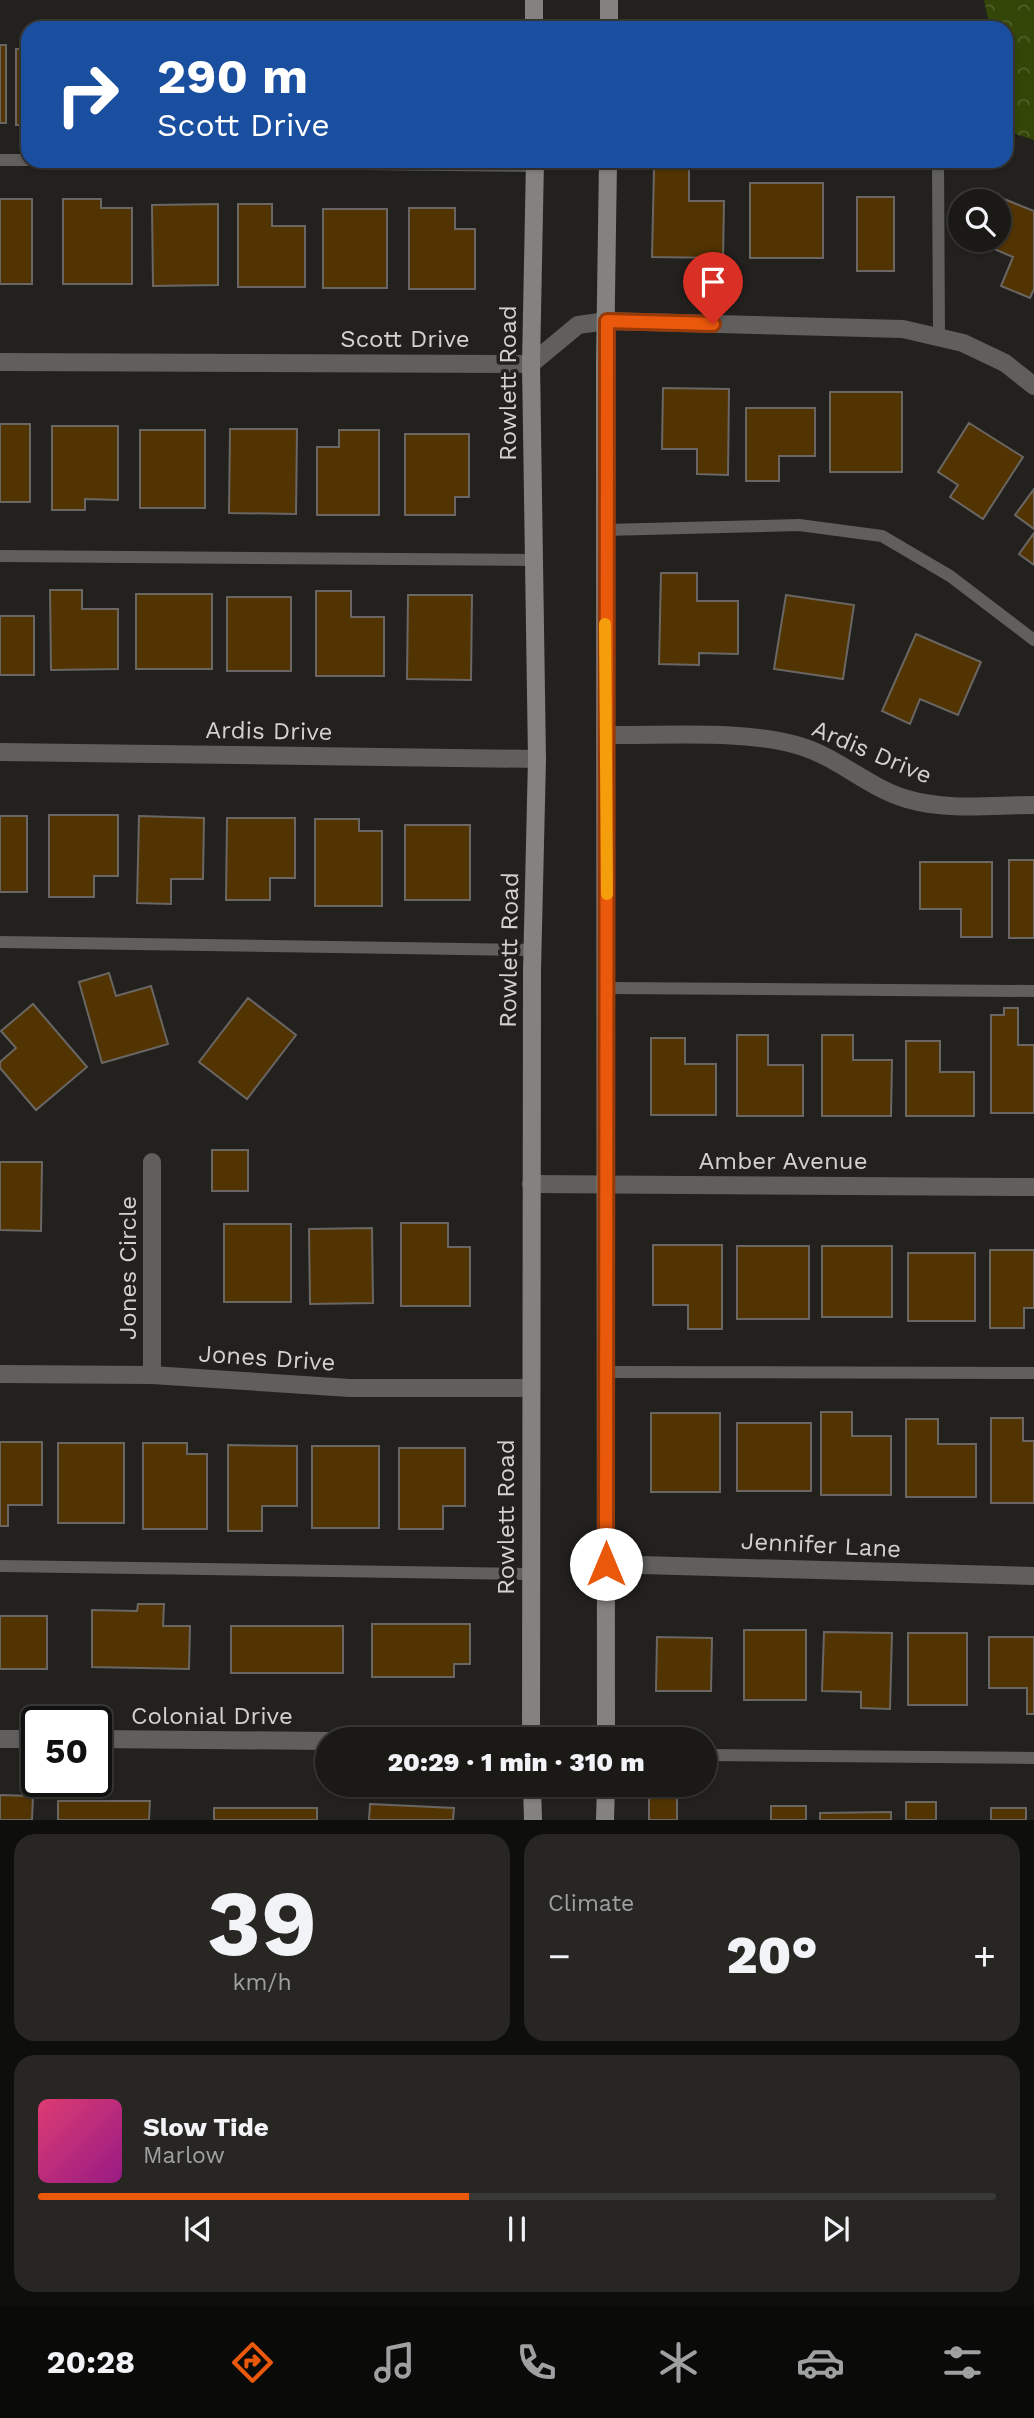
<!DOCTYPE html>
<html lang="en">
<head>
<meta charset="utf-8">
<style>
	:root { --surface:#1a1916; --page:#272623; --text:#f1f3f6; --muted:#9fa0a1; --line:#383835; --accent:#ea580c }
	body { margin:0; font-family:"Work Sans",sans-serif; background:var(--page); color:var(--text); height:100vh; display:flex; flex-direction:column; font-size:26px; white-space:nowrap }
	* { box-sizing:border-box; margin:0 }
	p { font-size:23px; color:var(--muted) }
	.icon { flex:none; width:38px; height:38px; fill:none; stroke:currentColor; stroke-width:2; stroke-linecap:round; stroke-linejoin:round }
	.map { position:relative; height:1820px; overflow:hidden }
	.details { display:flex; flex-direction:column; gap:14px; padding:14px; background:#0e0e0c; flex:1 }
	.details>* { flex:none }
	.hud { position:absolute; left:21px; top:21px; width:992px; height:147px; border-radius:21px; box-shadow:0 2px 5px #0004,0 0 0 2px var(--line); background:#1a4fa0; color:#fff; overflow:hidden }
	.tools { position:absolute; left:948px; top:189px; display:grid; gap:14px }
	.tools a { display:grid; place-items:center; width:63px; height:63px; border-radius:50%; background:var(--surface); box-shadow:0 2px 5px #0004,0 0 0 2px var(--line); font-size:35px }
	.speed { position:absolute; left:21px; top:1706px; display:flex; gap:14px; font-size:35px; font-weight:700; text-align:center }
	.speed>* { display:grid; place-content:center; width:91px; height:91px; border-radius:50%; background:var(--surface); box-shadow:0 2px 5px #0004,0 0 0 2px var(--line); line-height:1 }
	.speed .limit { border:4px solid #111; border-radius:10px; background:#fff; color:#111 }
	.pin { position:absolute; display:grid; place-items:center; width:60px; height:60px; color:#fff; margin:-72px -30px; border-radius:50% 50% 50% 0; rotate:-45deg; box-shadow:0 0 7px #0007 }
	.pin .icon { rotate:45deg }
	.me { position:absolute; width:77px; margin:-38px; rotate:0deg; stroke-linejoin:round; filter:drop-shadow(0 0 5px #0008) }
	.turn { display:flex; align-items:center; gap:24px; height:147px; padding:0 21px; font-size:32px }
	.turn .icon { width:91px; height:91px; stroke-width:2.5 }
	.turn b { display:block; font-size:49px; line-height:60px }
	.big { font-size:52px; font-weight:800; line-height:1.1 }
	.details .tile { flex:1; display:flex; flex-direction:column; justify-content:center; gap:10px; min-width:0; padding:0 24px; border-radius:21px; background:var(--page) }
	.details .dial { align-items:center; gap:0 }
	.dial b { font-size:91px; line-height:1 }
	.song { display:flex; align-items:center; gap:21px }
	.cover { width:84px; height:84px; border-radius:10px; background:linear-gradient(135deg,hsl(340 70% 55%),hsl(310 70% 35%)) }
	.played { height:7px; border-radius:4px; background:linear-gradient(90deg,var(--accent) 45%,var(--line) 45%) }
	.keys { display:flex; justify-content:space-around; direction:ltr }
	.heat { display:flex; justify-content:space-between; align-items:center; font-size:38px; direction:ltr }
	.details .tiles { flex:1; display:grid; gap:14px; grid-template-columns:1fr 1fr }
	.tile:last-child { grid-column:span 2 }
	.trip { position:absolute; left:315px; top:1727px; width:402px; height:70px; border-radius:35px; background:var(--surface); box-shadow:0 2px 5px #0004,0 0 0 2px var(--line); font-weight:800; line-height:70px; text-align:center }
	.tabs { display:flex; height:112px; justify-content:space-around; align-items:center; background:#0a0a09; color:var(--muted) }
	.tabs .icon { width:49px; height:49px }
	.tabs .current { color:var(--accent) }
	.tabs b { font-size:32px; color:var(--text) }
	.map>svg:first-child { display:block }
	.forest { fill:url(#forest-crowns) }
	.building { fill:#523403; stroke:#696663; stroke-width:2 }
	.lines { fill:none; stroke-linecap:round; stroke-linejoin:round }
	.lane { stroke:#605f5e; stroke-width:12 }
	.street { stroke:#605f5e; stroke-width:18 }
	.secondary { stroke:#848280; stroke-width:18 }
	.route-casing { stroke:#983908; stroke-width:18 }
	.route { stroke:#ea580c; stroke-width:12 }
	.slow { stroke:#f59e0b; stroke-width:12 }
	.labels { text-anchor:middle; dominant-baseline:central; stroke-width:7; stroke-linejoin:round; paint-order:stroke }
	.street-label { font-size:24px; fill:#d3d2d0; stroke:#23211e }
</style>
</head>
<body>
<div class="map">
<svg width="1034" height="1820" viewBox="0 0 1034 1820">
	<defs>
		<pattern id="forest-crowns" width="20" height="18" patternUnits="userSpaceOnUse" patternTransform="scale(1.75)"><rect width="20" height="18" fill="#334507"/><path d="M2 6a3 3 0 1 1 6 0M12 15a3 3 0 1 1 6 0" fill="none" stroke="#505f2a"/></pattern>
	</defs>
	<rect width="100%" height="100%" fill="#23211e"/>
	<path class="forest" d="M984,0h50v140l-28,-9v-103h-16z"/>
	<path class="building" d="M0,45h6v78h-6z
		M16,49h12v76h-12z
		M654,168l35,1v32h35l-1,57 -71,-1z
		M750,183h73v75h-73z
		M857,197h37v74h-37z
		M999,197l35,14v78l-4,9 -29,-12 12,-29 -33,-14 1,-3h18z
		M0,199h32v85h-32z
		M63,199h38v9h31v76h-69z
		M218,204v81l-65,1 -1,-81z
		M238,204h34v22h33v61h-67z
		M409,208h46v21h20v60h-66z
		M323,209h64v79h-64z
		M663,388l66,1 -1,86 -31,-1v-25h-35z
		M830,392h72v80h-72z
		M746,408h69v48h-36v25h-33z
		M969,423l54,34 -40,62 -33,-22 8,-12 -20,-13z
		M0,424h30v78h-30z
		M52,426h66v74l-33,-1v11h-33z
		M230,429h67l-1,85 -67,-1z
		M140,430h65v78h-65z
		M339,430h40v85h-62v-68h22z
		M405,434h64v63h-14v18h-50z
		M1034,489v40l-19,-14z
		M1034,533v32l-15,-11z
		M661,573h36v28h41v53l-39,-1v12l-40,-1z
		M50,590h32v19h36v60l-67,1z
		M316,591h35v26h33v59h-68z
		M136,594h76v75h-76z
		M408,595h64l-1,85 -64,-1z
		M786,595l68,10 -11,74 -69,-10z
		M227,597h64v74h-64z
		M0,616h34v59h-34z
		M916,634l65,28 -23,53 -38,-16 -10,25 -28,-13z
		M49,815h69v61h-24v21h-45z
		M0,816h27v76h-27z
		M139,816l65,2 -1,61h-32v25l-34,-1z
		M227,818h68v60h-25v22h-44z
		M315,819h44v12h23v75h-67z
		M405,825h65v75h-65z
		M1009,860h25v78h-25z
		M920,862h72v75h-31v-28h-41z
		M109,973l7,23 35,-10 17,58 -66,19 -23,-81z
		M248,998l48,37 -49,64 -48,-37z
		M33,1004l54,63 -51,43 -36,-42v-6l16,-14 -15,-17z
		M1004,1008h14v37h16v68h-43v-98h13z
		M737,1035h31v30h35v51h-66z
		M822,1035h31v25h39l-1,56h-69z
		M651,1038h34v26h31v51h-65z
		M906,1041h34v31h34v44h-68z
		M212,1150h36v41h-36z
		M0,1162h42l-1,69 -41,-1z
		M401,1223h47v24h22v59h-69z
		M224,1224h67v78h-67z
		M372,1228l1,75 -63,1 -1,-75z
		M653,1245h69v84h-34v-24h-35z
		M737,1246h72v73h-72z
		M822,1246h70v71h-70z
		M990,1250h44v58h-10v20h-34z
		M908,1253h67v68h-67z
		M821,1412h31v24h39v59h-70z
		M651,1413h69v79h-69z
		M991,1418h32v23h11v62h-43z
		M906,1419h32v25h38v53h-70z
		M737,1423h74v68h-74z
		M0,1442h42v63h-34v21h-8z
		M58,1443h66v80h-66z
		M143,1443h44v11h20v75h-64z
		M228,1445l69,1v60h-35v25h-34z
		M312,1446h67v82h-67z
		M399,1448h66v58h-22v23h-44z
		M138,1604h26l-1,22h27l-1,43 -97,-2v-57l45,1z
		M0,1616h47v53h-47z
		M372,1624h98v40h-16v13h-82z
		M231,1626h112v47h-112z
		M744,1630h62v70h-62z
		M824,1632l68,1 -2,76 -29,-1v-16l-39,-1z
		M908,1633h59v72h-59z
		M657,1637l55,1 -1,53h-55z
		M989,1637h45v77h-7v-26h-38z
		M0,1795l33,1 -1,24h-32z
		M649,1797h28v23h-28z
		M58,1801h92l-1,19h-91z
		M906,1802h30v18h-30z
		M370,1804l84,4 -1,12h-84z
		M771,1806h35v14h-35z
		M214,1808h103v12h-103z
		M991,1808h35v12h-35z
		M891,1812v8h-71v-7z"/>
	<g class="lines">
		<path class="lane" d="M0,160h28
			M98,161l437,5
			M938,161l1,174
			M605,530l194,-5 83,11 68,40 84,64
			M0,556l535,4
			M0,942l533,8
			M607,988l427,3
			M607,1372l427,1
			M0,1566l531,8
			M705,1755l329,3"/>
		<path class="street" d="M0,362l531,2 47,-39 29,-4 296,8 60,14 42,20 29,23
			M607,735c57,1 142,-6 196,12 37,12 66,41 104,52 40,12 86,6 127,6
			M0,752l537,7
			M531,1184l503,3
			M0,1374l152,1 198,13h181
			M152,1375v-213
			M606,1564l428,12
			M0,1739h37
			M96,1739l231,2"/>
		<path class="secondary" d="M534,0v28
			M609,28v-28
			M531,1740l1,-769 5,-212 -6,-395 4,-203
			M606,1740l-1,-1376 3,-203
			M532,1785l1,35
			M605,1820l1,-35"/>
	</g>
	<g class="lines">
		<defs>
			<path id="route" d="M606,1564l1,-1243 106,3"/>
		</defs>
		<use href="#route" class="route-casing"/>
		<use href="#route" class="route"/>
		<path class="slow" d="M605,624l2,270"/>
	</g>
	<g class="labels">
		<g class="street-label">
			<text x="405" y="339">Scott Drive</text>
			<text transform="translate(508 383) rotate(-90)">Rowlett Road</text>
			<text transform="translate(269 731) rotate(1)">Ardis Drive</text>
			<text transform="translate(872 752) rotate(23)">Ardis Drive</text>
			<text transform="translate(509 950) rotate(-89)">Rowlett Road</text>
			<text x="783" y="1161">Amber Avenue</text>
			<text transform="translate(128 1268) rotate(-90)">Jones Circle</text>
			<text transform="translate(267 1358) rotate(4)">Jones Drive</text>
			<text transform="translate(506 1517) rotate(-90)">Rowlett Road</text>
			<text transform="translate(821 1545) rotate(3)">Jennifer Lane</text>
			<text x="212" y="1716">Colonial Drive</text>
		</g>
	</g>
</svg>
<div class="tools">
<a><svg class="icon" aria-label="search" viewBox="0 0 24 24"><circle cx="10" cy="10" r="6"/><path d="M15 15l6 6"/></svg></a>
</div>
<div class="speed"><div class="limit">50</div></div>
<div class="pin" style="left:713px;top:324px;background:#d93025"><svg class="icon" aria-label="arrive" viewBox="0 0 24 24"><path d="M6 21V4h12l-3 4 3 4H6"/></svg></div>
<svg class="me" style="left:606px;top:1564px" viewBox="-20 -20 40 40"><circle r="19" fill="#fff"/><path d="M0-13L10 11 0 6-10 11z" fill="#ea580c"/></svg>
<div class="trip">20:29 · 1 min · 310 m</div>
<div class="hud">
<div class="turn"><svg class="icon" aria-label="right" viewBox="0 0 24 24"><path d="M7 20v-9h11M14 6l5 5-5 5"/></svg><div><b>290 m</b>Scott Drive</div></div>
</div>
</div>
<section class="details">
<div class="tiles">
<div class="tile dial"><b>39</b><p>km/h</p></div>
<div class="tile"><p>Climate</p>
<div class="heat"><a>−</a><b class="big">20°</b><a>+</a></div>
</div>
<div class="tile">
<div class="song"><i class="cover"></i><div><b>Slow Tide</b><p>Marlow</p></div></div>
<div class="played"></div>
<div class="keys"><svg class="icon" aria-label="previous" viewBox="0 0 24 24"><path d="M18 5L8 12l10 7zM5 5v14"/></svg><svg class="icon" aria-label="pause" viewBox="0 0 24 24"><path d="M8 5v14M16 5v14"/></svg><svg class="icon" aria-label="next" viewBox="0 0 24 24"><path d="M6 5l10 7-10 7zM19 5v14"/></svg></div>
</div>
</div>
</section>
<nav class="tabs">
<b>20:28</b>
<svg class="icon current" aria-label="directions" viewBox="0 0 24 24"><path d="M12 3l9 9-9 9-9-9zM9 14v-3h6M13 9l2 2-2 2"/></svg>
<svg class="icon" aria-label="music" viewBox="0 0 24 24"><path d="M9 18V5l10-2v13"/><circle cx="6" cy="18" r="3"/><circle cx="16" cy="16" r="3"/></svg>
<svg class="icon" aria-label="phone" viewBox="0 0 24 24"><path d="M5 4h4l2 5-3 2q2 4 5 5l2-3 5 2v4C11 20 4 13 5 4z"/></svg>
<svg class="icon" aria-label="climate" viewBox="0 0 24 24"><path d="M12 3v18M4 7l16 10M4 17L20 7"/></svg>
<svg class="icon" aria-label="car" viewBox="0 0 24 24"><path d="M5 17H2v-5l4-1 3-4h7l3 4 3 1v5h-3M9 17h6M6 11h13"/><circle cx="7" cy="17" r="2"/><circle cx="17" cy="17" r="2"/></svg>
<svg class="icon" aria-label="filters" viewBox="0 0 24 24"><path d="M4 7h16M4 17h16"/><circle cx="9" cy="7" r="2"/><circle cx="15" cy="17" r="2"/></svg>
</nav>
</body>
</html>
